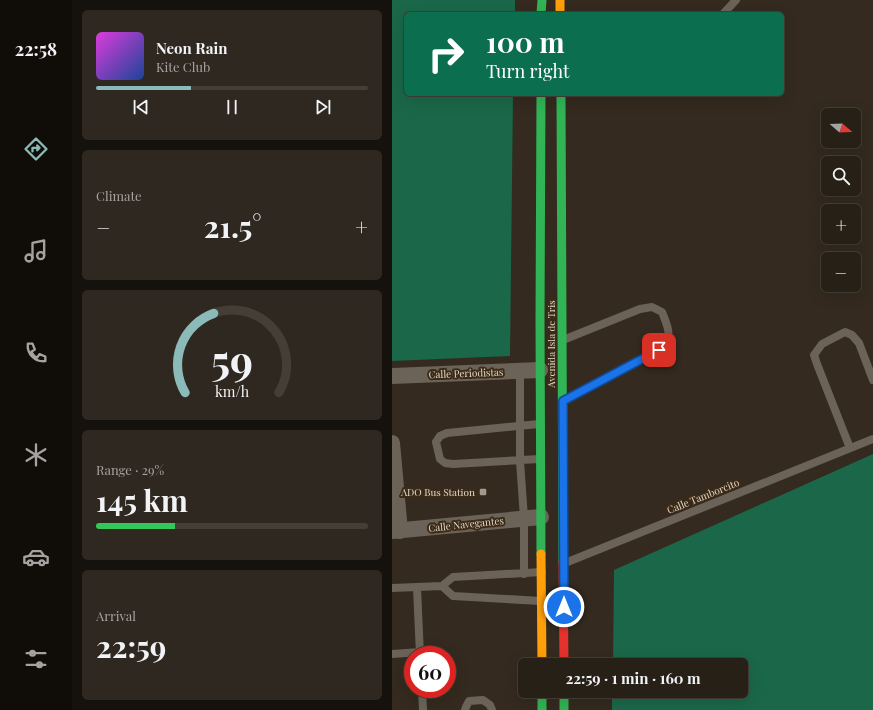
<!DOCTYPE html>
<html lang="en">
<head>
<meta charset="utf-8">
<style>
	:root { --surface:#272017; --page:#2f2820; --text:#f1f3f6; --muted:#a4a3a1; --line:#433e36; --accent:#8bbbb9 }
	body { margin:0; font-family:"Playfair Display",serif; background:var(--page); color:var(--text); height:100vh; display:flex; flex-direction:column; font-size:15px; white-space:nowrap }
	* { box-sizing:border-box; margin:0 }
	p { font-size:13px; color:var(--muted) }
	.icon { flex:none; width:22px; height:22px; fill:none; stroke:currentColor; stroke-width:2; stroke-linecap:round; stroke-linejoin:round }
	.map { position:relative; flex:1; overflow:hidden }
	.details { display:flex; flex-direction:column; gap:10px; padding:10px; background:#15120d; width:320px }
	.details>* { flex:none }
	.top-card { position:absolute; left:12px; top:12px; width:380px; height:84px; border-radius:6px; box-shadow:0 4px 16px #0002,0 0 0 1px var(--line); background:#0b6e4f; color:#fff; overflow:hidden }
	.needle { width:26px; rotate:109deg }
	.buttons { position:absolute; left:429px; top:108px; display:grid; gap:8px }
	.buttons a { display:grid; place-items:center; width:40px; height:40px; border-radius:6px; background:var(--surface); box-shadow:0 4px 16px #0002,0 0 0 1px var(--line); font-size:20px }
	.speed { position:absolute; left:12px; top:646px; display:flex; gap:8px; font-size:20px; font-weight:700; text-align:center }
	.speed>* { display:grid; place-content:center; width:52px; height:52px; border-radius:50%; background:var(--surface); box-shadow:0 4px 16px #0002,0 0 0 1px var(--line); line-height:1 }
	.speed .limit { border:6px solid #d22; background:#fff; color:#111 }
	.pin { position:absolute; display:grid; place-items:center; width:34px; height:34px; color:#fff; margin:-17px; border-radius:8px; box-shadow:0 2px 6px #0006 }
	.me { position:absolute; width:44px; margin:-22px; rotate:0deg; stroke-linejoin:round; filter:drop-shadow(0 0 3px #0008) }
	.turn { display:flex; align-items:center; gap:14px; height:84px; padding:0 16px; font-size:18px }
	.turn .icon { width:52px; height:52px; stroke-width:2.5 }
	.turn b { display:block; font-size:28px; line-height:34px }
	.big { font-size:30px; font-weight:700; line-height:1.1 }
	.details .widget { flex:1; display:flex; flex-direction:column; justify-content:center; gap:6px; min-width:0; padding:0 14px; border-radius:6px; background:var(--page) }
	.details .dial { align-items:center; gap:0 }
	.dial svg { height:104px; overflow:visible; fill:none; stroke:var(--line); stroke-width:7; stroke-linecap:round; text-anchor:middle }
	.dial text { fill:var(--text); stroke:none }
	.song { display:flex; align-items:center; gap:12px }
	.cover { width:48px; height:48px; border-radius:6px; background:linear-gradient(135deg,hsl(300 70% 55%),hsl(220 70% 35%)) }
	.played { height:4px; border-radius:2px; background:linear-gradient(90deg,var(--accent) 35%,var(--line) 35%) }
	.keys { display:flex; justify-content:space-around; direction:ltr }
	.heat { display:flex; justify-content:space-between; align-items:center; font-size:22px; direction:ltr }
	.charge { height:6px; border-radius:3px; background:linear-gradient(90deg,#34c759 29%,var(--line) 0) }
	.trip { position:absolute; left:126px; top:658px; width:230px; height:40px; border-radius:6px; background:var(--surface); box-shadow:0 4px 16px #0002,0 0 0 1px var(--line); font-weight:700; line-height:40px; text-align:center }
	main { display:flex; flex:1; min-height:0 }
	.menu { display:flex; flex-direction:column; width:72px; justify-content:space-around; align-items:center; background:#100d09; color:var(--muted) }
	.menu .icon { width:28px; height:28px }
	.menu .selected { color:var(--accent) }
	.menu b { font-size:18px; color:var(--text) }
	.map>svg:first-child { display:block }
	.forest { fill:#1b6749 }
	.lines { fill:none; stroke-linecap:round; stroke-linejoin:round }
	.lane { stroke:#6b6358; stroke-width:8 }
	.street { stroke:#6b6358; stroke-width:16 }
	.fast { stroke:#30b455; stroke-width:9 }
	.slow { stroke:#ff9f0a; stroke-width:9 }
	.jam { stroke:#e5322d; stroke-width:9 }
	.route-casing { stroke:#114b97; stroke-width:10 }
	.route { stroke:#1a73e8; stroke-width:7 }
	.poi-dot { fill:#a4998e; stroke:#3c2b17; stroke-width:1.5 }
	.labels { text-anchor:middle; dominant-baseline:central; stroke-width:4; stroke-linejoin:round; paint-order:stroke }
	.street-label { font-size:10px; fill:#e0d5c9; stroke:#3c2b17 }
	.poi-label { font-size:10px; fill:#e0d5c9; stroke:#3c2b17; text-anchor:end }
</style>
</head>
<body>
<main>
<nav class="menu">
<b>22:58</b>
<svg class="icon selected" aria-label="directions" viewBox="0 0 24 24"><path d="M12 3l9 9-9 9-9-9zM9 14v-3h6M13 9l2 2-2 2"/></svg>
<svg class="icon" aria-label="music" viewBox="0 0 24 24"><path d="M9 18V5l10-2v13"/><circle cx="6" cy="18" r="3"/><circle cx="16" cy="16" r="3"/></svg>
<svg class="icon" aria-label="phone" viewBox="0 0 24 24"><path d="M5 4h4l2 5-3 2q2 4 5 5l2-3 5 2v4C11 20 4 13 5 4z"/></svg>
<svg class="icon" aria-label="climate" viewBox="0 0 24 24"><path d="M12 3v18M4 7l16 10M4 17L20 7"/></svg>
<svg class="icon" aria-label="car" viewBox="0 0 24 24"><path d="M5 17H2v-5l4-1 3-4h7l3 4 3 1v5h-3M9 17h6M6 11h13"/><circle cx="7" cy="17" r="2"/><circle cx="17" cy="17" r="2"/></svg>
<svg class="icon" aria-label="filters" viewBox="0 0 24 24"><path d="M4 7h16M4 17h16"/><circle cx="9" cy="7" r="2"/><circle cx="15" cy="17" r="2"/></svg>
</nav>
<section class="details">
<div class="widget">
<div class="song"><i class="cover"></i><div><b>Neon Rain</b><p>Kite Club</p></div></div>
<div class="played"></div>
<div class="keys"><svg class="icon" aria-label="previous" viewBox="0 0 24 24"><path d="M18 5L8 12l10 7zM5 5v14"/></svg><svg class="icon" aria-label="pause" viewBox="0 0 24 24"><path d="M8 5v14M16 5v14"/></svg><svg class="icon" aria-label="next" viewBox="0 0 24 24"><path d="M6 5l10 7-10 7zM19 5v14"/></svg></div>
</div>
<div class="widget"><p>Climate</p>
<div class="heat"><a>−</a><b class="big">21.5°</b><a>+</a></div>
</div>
<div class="widget dial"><svg viewBox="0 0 100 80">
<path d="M14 69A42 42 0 1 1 86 69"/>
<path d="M14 69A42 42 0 0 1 36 8" stroke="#8bbbb9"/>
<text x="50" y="56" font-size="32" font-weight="700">59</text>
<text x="50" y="72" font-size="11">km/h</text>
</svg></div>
<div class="widget"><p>Range · 29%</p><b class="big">145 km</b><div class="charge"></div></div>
<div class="widget"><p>Arrival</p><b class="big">22:59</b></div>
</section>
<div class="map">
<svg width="481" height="710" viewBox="0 0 481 710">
	<rect width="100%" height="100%" fill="#342a1f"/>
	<path class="forest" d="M0,0h123v14h-109v80h107l-3,262 -118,5z
		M481,454v256h-261v-19h129v-26h-128l1,-95z"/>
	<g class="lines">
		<path class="lane" d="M331,14l13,-14
			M171,340l77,-31 12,-2 10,5c7,18 11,22 -3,38l-95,50
			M128,370v91l4,57v56
			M458,448l-33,-84 -3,-9 8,-11 23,-12 7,3 7,8 14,37
			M147,459l-86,5 -8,-1 -5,-4 -4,-17 4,-6 7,-3 92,-9
			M173,563l308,-124
			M50,586l11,10 88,5
			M0,588l50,-2 11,-9 89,-5
			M25,588l3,67
			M0,654l28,-2
			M30,689l1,21
			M73,710l1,-3 3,-6 14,-1 7,5 2,5"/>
		<path class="street" d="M0,376l148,-6
			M0,443l8,88
			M0,531l149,-14"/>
		<path class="fast" d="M149,14l1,-14
			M149,94l-1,227 1,233
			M169,94l2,468
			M150,691v19
			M172,691v19"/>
		<path class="slow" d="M168,0v14
			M149,554l1,111"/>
		<path class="jam" d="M171,562l1,103"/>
	</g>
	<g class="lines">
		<defs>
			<path id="route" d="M172,607l-1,-206 96,-51"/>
		</defs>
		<use href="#route" class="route-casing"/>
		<use href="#route" class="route"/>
	</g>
	<rect class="poi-dot" x="87" y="488" width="8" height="8" rx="2"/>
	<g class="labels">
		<g class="street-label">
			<text transform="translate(159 344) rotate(-90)">Avenida Isla de Tris</text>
			<text transform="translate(74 373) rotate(-2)">Calle Periodistas</text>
			<text transform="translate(311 496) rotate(-22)">Calle Tamborcito</text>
			<text transform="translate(74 524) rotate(-6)">Calle Navegantes</text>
		</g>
		<g class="poi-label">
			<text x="83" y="492">ADO Bus Station</text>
		</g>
	</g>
</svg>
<div class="buttons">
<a><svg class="needle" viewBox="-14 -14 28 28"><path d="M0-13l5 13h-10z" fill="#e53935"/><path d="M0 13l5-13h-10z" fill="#a4a3a1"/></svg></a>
<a><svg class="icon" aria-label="search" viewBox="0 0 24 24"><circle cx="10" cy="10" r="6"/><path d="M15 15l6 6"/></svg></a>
<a>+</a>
<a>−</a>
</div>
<div class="speed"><div class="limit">60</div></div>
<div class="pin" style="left:267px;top:350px;background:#d93025"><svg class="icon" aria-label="arrive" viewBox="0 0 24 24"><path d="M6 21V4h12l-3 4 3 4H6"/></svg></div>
<svg class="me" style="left:172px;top:607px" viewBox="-20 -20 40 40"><circle r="17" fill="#1a73e8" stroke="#fff" stroke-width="3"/><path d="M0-11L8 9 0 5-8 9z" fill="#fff"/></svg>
<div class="trip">22:59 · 1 min · 160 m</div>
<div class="top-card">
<div class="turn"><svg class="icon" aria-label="right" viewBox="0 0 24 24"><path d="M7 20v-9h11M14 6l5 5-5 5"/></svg><div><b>100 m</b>Turn right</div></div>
</div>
</div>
</main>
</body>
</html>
